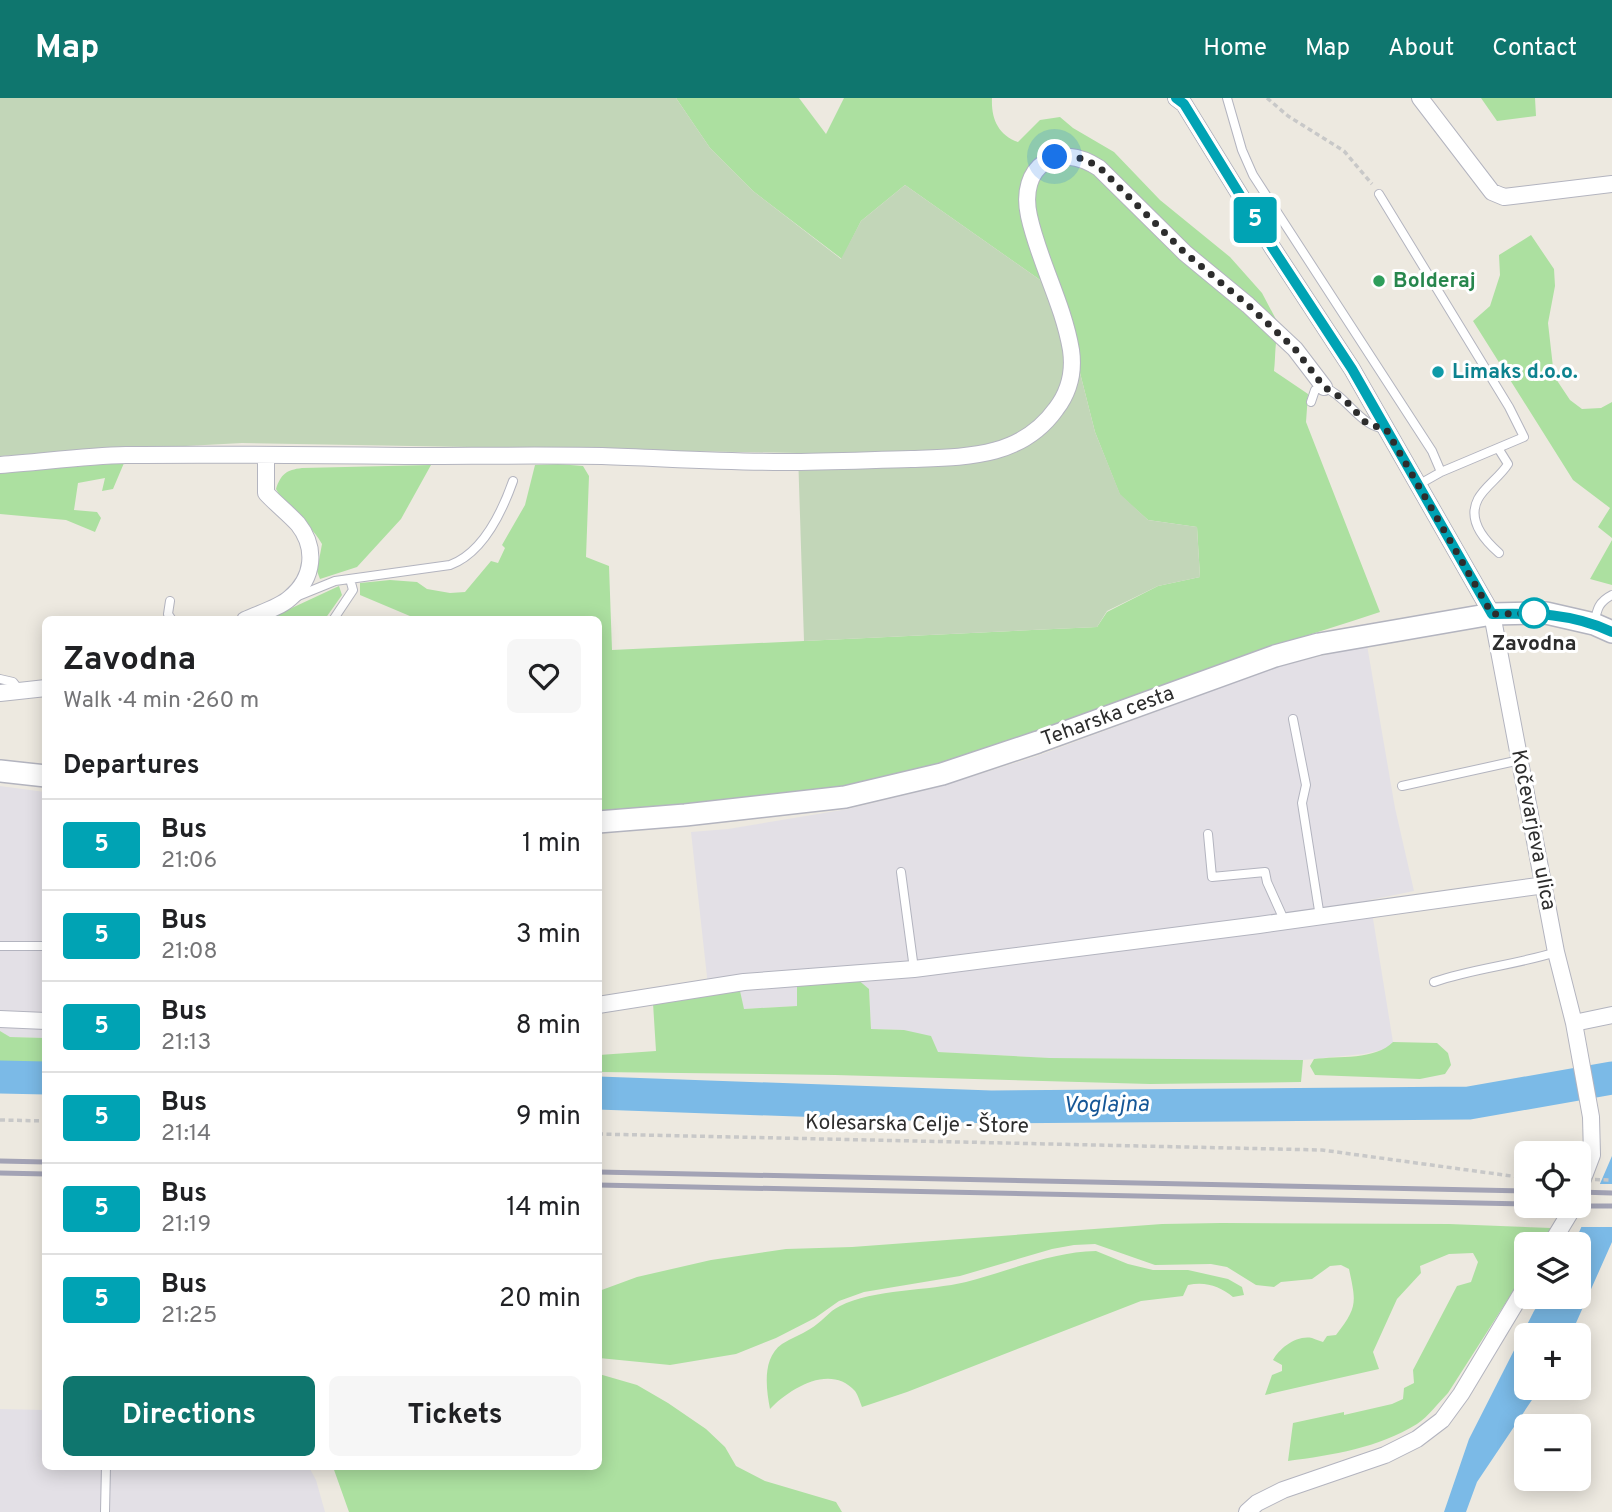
<!DOCTYPE html>
<html lang="en">
<head>
<meta charset="utf-8">
<style>
  :root { --surface:#fff; --page:#f6f6f6; --text:#202124; --muted:#757577; --line:#e0e0e0; --accent:#0f766e }
  body { margin:0; font-family:Overpass,sans-serif; background:var(--page); color:var(--text); height:100vh; display:flex; flex-direction:column; font-size:26px; white-space:nowrap }
  * { box-sizing:border-box; margin:0 }
  p { font-size:23px; color:var(--muted) }
  .icon { flex:none; width:38px; height:38px; fill:none; stroke:currentColor; stroke-width:2; stroke-linecap:round; stroke-linejoin:round }
  .map { position:relative; flex:1; overflow:hidden }
  .sheet { position:absolute; left:42px; top:518px; width:560px; height:854px; display:flex; flex-direction:column; background:var(--surface); border-radius:10px; box-shadow:0 4px 18px #0003 }
  .sheet>* { flex:none }
  .badge { padding:0 14px; border-radius:5px; font-size:24px; line-height:46px }
  .fabs { position:absolute; left:1514px; top:1043px; display:grid; gap:14px }
  .fabs a { display:grid; place-items:center; width:77px; height:77px; border-radius:10px; background:var(--surface); box-shadow:0 4px 18px #0003; font-size:35px }
  .you { position:absolute; width:35px; height:35px; margin:-18px; border:5px solid #fff; border-radius:50%; background:#1a73e8; box-shadow:0 0 0 10px #1a73e833 }
  .map>.badge { position:absolute; translate:-50% -50%; box-shadow:0 0 0 4px #fff }
  h2 { padding:0 21px; font-size:26px; line-height:63px }
  .round { display:grid; place-items:center; flex:none; width:74px; height:74px; border-radius:10px; background:var(--page) }
  .summary { display:flex; align-items:center; justify-content:space-between; height:119px; padding:0 21px }
  h1 { font-size:33px; font-weight:700; line-height:52px }
  .action { display:flex; gap:14px; margin-top:auto; padding:14px 21px }
  .action a { flex:1; height:80px; border-radius:10px; background:var(--accent); color:#fff; font-size:28px; font-weight:700; line-height:80px; text-align:center }
  .action a+a { background:var(--page); color:var(--text) }
  ul { padding:0; list-style:none }
  li { display:flex; align-items:center; gap:21px; height:91px; padding:0 21px; border-top:2px solid var(--line) }
  li div { flex:1 }
  li b { display:block; font-size:26px }
  li em { font-style:normal }
  li .badge { min-width:77px; font-weight:700; text-align:center }
  header { display:flex; align-items:center; gap:42px; box-sizing:border-box; height:98px; padding:0 35px; background:var(--accent); color:#fff }
  header strong { font-size:33px }
  nav { display:flex; gap:38px; margin-inline-start:auto; font-size:24px }
  .map>svg:first-child { display:block }
  .industrial { fill:#e3e0e6 }
  .green { fill:#ace0a0 }
  .cemetery { fill:#c2d6b8 }
  .water { fill:#7bbae7 }
  .pier { fill:#ede9e0 }
  .lines { fill:none; stroke-linecap:round; stroke-linejoin:round }
  .river { stroke:#7bbae7; stroke-width:33 }
  .service-casing { stroke:#b3b4bf; stroke-width:10 }
  .minor-casing { stroke:#b3b4bf; stroke-width:18 }
  .tertiary-casing { stroke:#b3b4bf; stroke-width:24 }
  .path { stroke:#c8c8c8; stroke-width:3.5; stroke-dasharray:5 3.5; stroke-linecap:butt }
  .service { stroke:#fff; stroke-width:8 }
  .minor { stroke:#fff; stroke-width:16 }
  .tertiary { stroke:#fff; stroke-width:21 }
  .rail { stroke:#a3a3b5; stroke-width:5 }
  .path-bridge { stroke:#c8c8c8; stroke-width:3.5; stroke-dasharray:5 3.5; stroke-linecap:butt }
  .line-casing { stroke:#fff; stroke-width:16 }
  .line { stroke:#00a3b4; stroke-width:10 }
  .walk { stroke:#2d2d2d; stroke-width:7; stroke-dasharray:0 12.6 }
  .leisure-dot { fill:#2e9e5b; stroke:#fff; stroke-width:2.5 }
  .culture-dot { fill:#0f9aa8; stroke:#fff; stroke-width:2.5 }
  .stop-dot { fill:#fff; stroke:#00a3b4; stroke-width:3.5 }
  .labels { text-anchor:middle; dominant-baseline:central; stroke-width:6; stroke-linejoin:round; paint-order:stroke }
  .leisure-label { font-size:21px; font-weight:bold; fill:#27864d; stroke:#fff; text-anchor:start }
  .culture-label { font-size:21px; font-weight:bold; fill:#0d838f; stroke:#fff; text-anchor:start }
  .stop-label { font-size:21px; font-weight:bold; fill:#2d2d2d; stroke:#fff }
  .street-label { font-size:21px; fill:#2d2d2d; stroke:#fff }
  .water-label { font-size:23px; font-style:italic; fill:#165797; stroke:#fff }
</style>
</head>
<body>
<header>
<strong>Map</strong>
<nav><a>Home</a><a>Map</a><a>About</a><a>Contact</a></nav>
</header>
<div class="map">
<svg width="1612" height="1414" viewBox="0 0 1612 1414">
  <rect width="100%" height="100%" fill="#ede9e0"/>
  <!-- industrial -->
  <path class="industrial" d="M1367 547 1395 710 1414 793 1370 802 1393 944 1387 951 1363 956 1303 962 1050 960 937 954 904 932 871 931 869 891 798 908 743 911 709 897 691 734 728 731 848 711 943 688 1040 657 1277 569Z
    M0 688 45 694V940L9 939 0 933Z
    M0 1311 45 1312 46 1368 309 1369 316 1382 325 1414H0Z"/>
  <!-- green -->
  <path class="green" d="M676 0H799L826 36 844 0H992C991 20 998 37 1018 44L1040 22 1060 19 1073 30 1114 54 1160 102 1230 159 1262 195 1280 229C1274 244 1276 257 1274 273L1308 296 1306 324 1380 514C1328 531 1275 547 1224 566 1126 600 1029 642 929 670 822 699 709 707 599 715L598 522 417 521 360 497V485L390 482 417 484 427 491 450 495 465 494 491 463 498 465 505 450 502 447 525 407 535 367 558 366 583 368 589 378 586 459 609 468 612 552 1097 529 1107 514 1158 488 1200 479 1197 429 1148 422 1120 397 1095 334 1060 196 905 87 861 123 842 161 753 93 710 50Z
    M1481 0H1535L1536 18 1497 23Z
    M1531 137 1554 171 1555 188 1548 225 1554 278 1570 302 1582 311 1601 310 1612 304V440L1598 429 1610 410 1573 382 1473 223 1490 208 1500 177 1499 157Z
    M124 365 113 391 102 393 105 380 78 385 74 412 97 414 101 420 95 434 66 422 0 416V374Z
    M431 367 401 421 357 469 320 481 317 473 322 446C310 424 287 413 276 391 281 376 286 372 302 370Z
    M1612 442V487L1590 481Z
    M339 488 342 497 325 521 266 522Z
    M857 881 869 891 871 931 904 932 931 938 938 954 1050 960 1303 962 1301 984 1150 986 835 977 599 974V957L656 953 653 905 740 893 744 911 797 908V887Z
    M0 933 10 939 45 940V969L0 967Z
    M1393 944 1437 945 1448 955 1451 967 1445 976 1420 981 1315 977 1310 968 1314 961C1338 958 1376 962 1393 944Z
    M1221 1125 1449 1126 1552 1130 1542 1146H1526V1173L1448 1295C1438 1305 1429 1318 1417 1326 1378 1350 1333 1357 1288 1363L1293 1325 1344 1314V1317L1392 1306 1403 1301 1404 1290 1414 1285 1413 1272 1457 1188 1471 1184 1478 1164 1473 1155 1449 1156 1420 1168 1421 1175 1397 1201 1373 1254 1379 1271 1265 1297 1272 1277 1282 1273V1267L1273 1262C1280 1250 1296 1237 1312 1240 1315 1241 1319 1243 1323 1244L1327 1238 1336 1237C1358 1209 1356 1204 1349 1171L1341 1167 1330 1168 1312 1181 1281 1184 1274 1189 1256 1187 1227 1169 1211 1166 1155 1167 1095 1146 1074 1147 1052 1151 960 1178 864 1194 839 1203 815 1220 776 1240 736 1256 670 1267 599 1260V1193L637 1179 711 1162 786 1151 852 1149 1162 1126Z
    M1096 1153 1128 1166 1153 1172H1188L1228 1181 1242 1189 1244 1197 1233 1199C1220 1188 1205 1183 1188 1187L1183 1198 1141 1203 907 1294 862 1309C860 1304 858 1297 855 1293 830 1265 789 1291 770 1311 766 1290 762 1260 782 1246 791 1240 801 1237 810 1231 821 1225 829 1213 840 1208 873 1191 929 1193 966 1184 1009 1173 1051 1154 1096 1153Z
    M599 1276 637 1287 668 1305 706 1331 725 1349 736 1368 765 1383 836 1404 842 1414H349L333 1369 598 1368Z"/>
  <!-- cemetery -->
  <path class="cemetery" d="M0 0H676L710 50 753 93 841 161 861 123 905 87 1060 196 1095 334 1120 396 1148 422 1197 429 1200 479 1158 488 1107 513 1097 529 804 543 798 355 242 345 0 358Z"/>
  <!-- water -->
  <path class="water" d="M1612 1058V1144L1576 1225 1570 1237H1526V1290H1540L1477 1384 1466 1414H1444L1469 1341 1534 1213 1543 1199H1578V1146H1574Z"/>
  <!-- pier -->
  <path class="pier" d="M1595 1086H1612V1129H1578Z"/>
  <g class="lines">
    <!-- river -->
    <path class="river" d="M0 979 46 980
      M598 995 991 1009 1469 1005 1612 980"/>
    <defs>
      <path id="service" d="M1227 0 1242 52 1253 77 1432 353 1441 374 1418 387
        M1379 96 1509 309 1524 339 1441 374
        M1311 304 1315 292 1324 289C1348 299 1359 328 1386 331
        M1498 350 1508 366C1500 379 1485 388 1478 401 1467 422 1484 442 1499 455
        M298 498 335 483 450 467C483 455 502 414 513 383
        M170 503 168 516 172 522
        M333 522 353 492 350 481
        M1594 526C1597 512 1598 504 1612 497
        M0 581 13 584 20 593
        M1293 621 1306 687 1302 705 1320 819
        M1402 688 1520 662
        M1208 736 1212 779 1265 774 1267 784 1285 824
        M901 774 914 871
        M0 848H46
        M1434 884C1474 870 1516 867 1556 854
        M105 1414 106 1368"/>
      <path id="minor" d="M1176 0 1184 6 1272 149 1352 271 1492 516 1556 854 1574 925 1591 1019 1592 1057 1578 1094
        M1420 0 1492 94 1504 99 1612 86
        M0 367C42 364 84 358 126 357 219 356 313 357 406 358 472 358 537 357 602 358 663 360 724 364 785 364 827 364 869 362 911 361 966 359 1021 360 1056 311 1069 294 1074 273 1071 252 1063 205 1039 164 1029 118 1018 68 1057 42 1099 70L1185 155 1248 207 1295 251 1324 289
        M245 522C260 515 279 510 290 500 314 480 317 450 298 426 288 415 276 406 266 395V357
        M0 595 46 590
        M598 907 744 884 914 871 1259 827 1545 787
        M0 921 46 923
        M1574 925 1612 917
        M1551 1146 1574 1108
        M1247 1414 1257 1405 1283 1392 1385 1357 1417 1341 1442 1322 1461 1296 1526 1188"/>
      <path id="tertiary" d="M0 673 46 678
        M598 724 685 717 845 699 942 676 1038 644 1275 558 1319 546 1492 516 1546 515 1594 526 1612 534"/>
    </defs>
    <!-- service casing -->
    <use href="#service" class="service-casing"/>
    <!-- minor casing -->
    <use href="#minor" class="minor-casing"/>
    <!-- tertiary casing -->
    <use href="#tertiary" class="tertiary-casing"/>
    <!-- path -->
    <path class="path" d="M1267 0 1288 18 1344 53 1372 86
      M0 1022 46 1023
      M598 1036 1322 1052 1526 1080"/>
    <!-- service -->
    <use href="#service" class="service"/>
    <!-- minor -->
    <use href="#minor" class="minor"/>
    <!-- tertiary -->
    <use href="#tertiary" class="tertiary"/>
    <!-- rail -->
    <path class="rail" d="M0 1063 46 1064
      M598 1074 1526 1093
      M0 1075 46 1076
      M598 1087 1526 1106
      M1578 1094 1612 1095
      M1578 1108H1612"/>
    <!-- path-bridge -->
    <path class="path-bridge" d="M1578 1081 1612 1082"/>
  </g>
  <g class="lines">
    <defs>
      <path id="line" d="M1176 0 1184 6 1272 149 1352 271 1492 516C1535 515 1572 515 1612 534"/>
    </defs>
    <!-- line casing -->
    <use href="#line" class="line-casing"/>
    <!-- line -->
    <use href="#line" class="line"/>
    <!-- walk -->
    <path class="walk" d="M1055 59C1073 57 1085 60 1100 70L1185 155 1248 207 1295 251 1324 289 1346 303 1367 326 1386 331 1492 516 1546 515H1534"/>
  </g>
  <!-- markers -->
  <circle class="leisure-dot" cx="1379" cy="183" r="7"/>
  <circle class="culture-dot" cx="1438" cy="274" r="7"/>
  <circle class="stop-dot" cx="1534" cy="515" r="14"/>
  <g class="labels">
    <!-- leisure labels -->
    <g class="leisure-label">
      <text x="1393" y="183">Bolderaj</text>
    </g>
    <!-- culture labels -->
    <g class="culture-label">
      <text x="1452" y="274">Limaks d.o.o.</text>
    </g>
    <!-- stop labels -->
    <g class="stop-label">
      <text x="1534" y="546">Zavodna</text>
    </g>
    <!-- street labels -->
    <g class="street-label">
      <text transform="translate(1108 619) rotate(-20)">Teharska cesta</text>
      <text transform="translate(1533 732) rotate(79)">Kočevarjeva ulica</text>
      <text transform="translate(917 1027) rotate(1)">Kolesarska Celje - Štore</text>
    </g>
    <!-- water labels -->
    <g class="water-label">
      <text transform="translate(1106 1008) rotate(-1)">Voglajna</text>
    </g>
  </g>
</svg>
<div class="fabs">
<a><svg class="icon" aria-label="locate" viewBox="0 0 24 24"><circle cx="12" cy="12" r="6"/><path d="M12 2v4M12 18v4M2 12h4M18 12h4"/></svg></a>
<a><svg class="icon" aria-label="layers" viewBox="0 0 24 24"><path d="M12 4l9 5-9 5-9-5zM3 14l9 5 9-5"/></svg></a>
<a>+</a>
<a>−</a>
</div>
<div class="you" style="left:1055px;top:59px"></div>
<b class="badge" style="left:1255px;top:122px;background:#00a3b4;color:#fff">5</b>
<section class="sheet">
<div class="summary"><div><h1>Zavodna</h1><p>Walk · 4 min · 260 m</p></div><a class="round"><svg class="icon" aria-label="heart" viewBox="0 0 24 24"><path d="M12 20l-8-8c-3-5 5-10 8-4 3-6 11-1 8 4z"/></svg></a></div>
<h2>Departures</h2>
<ul>
<li><span class="badge" style="background:#00a3b4;color:#fff">5</span><div><b>Bus</b><p>21:06</p></div><em>1 min</em></li>
<li><span class="badge" style="background:#00a3b4;color:#fff">5</span><div><b>Bus</b><p>21:08</p></div><em>3 min</em></li>
<li><span class="badge" style="background:#00a3b4;color:#fff">5</span><div><b>Bus</b><p>21:13</p></div><em>8 min</em></li>
<li><span class="badge" style="background:#00a3b4;color:#fff">5</span><div><b>Bus</b><p>21:14</p></div><em>9 min</em></li>
<li><span class="badge" style="background:#00a3b4;color:#fff">5</span><div><b>Bus</b><p>21:19</p></div><em>14 min</em></li>
<li><span class="badge" style="background:#00a3b4;color:#fff">5</span><div><b>Bus</b><p>21:25</p></div><em>20 min</em></li>
</ul>
<div class="action"><a>Directions</a><a>Tickets</a></div>
</section>
</div>
</body>
</html>
